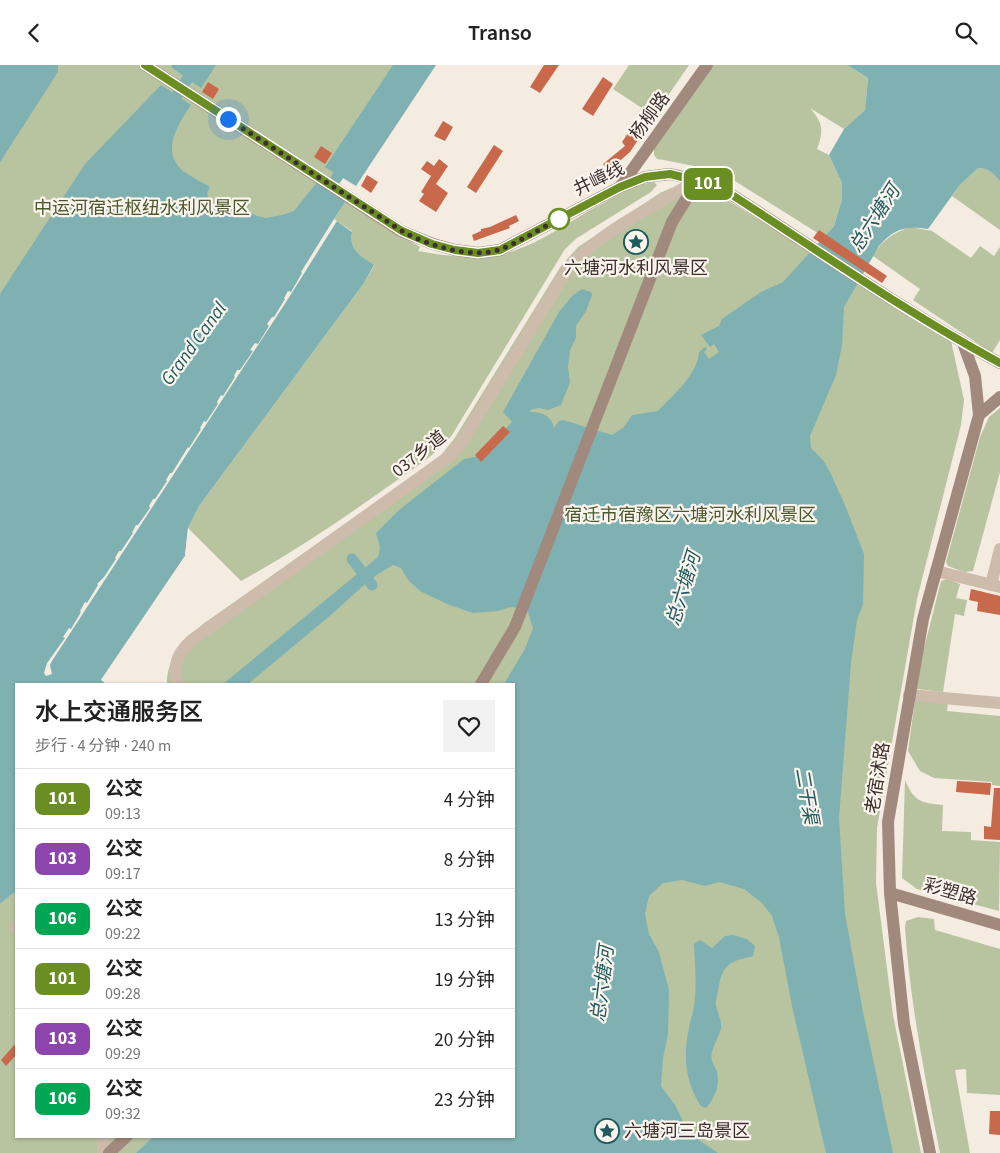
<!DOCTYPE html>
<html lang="zh">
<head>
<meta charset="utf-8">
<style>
  :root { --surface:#fff; --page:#f2f2f2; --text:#222; --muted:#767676; --line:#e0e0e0 }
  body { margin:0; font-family:"Source Sans 3","Noto Sans SC",sans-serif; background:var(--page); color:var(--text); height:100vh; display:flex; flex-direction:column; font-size:19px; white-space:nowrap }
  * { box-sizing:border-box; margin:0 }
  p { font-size:16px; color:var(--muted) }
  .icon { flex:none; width:28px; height:28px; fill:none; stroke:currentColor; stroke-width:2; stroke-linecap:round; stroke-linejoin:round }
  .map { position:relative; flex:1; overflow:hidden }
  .drawer { position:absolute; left:15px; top:618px; width:500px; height:455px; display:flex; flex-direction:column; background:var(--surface); border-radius:0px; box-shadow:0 1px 4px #0004 }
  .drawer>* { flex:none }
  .badge { padding:0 10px; border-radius:8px; font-size:18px; line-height:32px }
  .you { position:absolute; width:25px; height:25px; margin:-12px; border:4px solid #fff; border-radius:50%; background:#1a73e8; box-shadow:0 0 0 8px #1a73e833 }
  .map>.badge { position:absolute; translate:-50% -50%; box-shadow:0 0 0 2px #fff }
  .round { display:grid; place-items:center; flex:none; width:52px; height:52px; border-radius:0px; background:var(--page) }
  .head { display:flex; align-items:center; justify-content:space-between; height:85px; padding:0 20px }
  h1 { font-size:24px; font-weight:600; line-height:38px }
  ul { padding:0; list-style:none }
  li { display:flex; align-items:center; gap:15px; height:60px; padding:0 20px; border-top:1px solid var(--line) }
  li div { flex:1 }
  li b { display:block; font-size:19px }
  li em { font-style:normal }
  li .badge { min-width:55px; font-weight:700; text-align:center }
  header { display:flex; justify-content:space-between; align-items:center; height:65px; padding:0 20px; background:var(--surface); font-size:22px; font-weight:600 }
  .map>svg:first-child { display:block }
  .green { fill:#b8c4a0 }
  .water { fill:#7fb0b2 }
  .pier { fill:#f4ebe1 }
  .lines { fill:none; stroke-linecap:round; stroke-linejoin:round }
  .canal { stroke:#7fb0b2; stroke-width:11 }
  .building { fill:#c8694b }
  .street { stroke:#cdbbac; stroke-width:12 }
  .secondary { stroke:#a18a7d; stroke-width:12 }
  .line-casing { stroke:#fff; stroke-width:11 }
  .line { stroke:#6b8e23; stroke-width:8 }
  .walk { stroke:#3b302b; stroke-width:5; stroke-dasharray:0 9 }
  .stop-dot { fill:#fff; stroke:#6b8e23; stroke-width:2.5 }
  .labels { text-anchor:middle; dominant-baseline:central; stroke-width:4.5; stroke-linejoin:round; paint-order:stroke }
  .street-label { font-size:18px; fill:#3b302b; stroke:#fbf5ee }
  .park-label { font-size:18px; fill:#4a5a2e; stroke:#fbf5ee }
  .poi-label { font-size:18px; fill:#3b302b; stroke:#fbf5ee }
  .water-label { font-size:19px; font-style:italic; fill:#1f5a5e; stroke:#fbf5ee }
</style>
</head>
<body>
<header><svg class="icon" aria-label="back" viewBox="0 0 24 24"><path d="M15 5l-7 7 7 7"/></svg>Transo<svg class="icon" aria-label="search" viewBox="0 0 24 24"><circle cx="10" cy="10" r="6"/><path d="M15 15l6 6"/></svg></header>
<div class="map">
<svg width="1000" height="1088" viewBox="0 0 1000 1088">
  <rect width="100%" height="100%" fill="#f4ebe1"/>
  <!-- green -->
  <path class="green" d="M0 0H407L0 617Z
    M629 0H689L654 51 613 24Z
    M712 0H847L868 13 865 45 844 64 810 43C823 58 824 65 817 84L829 90 842 118V134L834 161 824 172 719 106 664 95 657 94 654 90V84Z
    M978 103C988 103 993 108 1000 116V165L952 131 959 121Z
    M654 117 657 120 651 127 577 173 565 184 452 370C436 390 414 403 393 418 344 453 294 487 241 516L188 463 199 441 364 218 374 201C360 189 349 187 352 166L334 154 346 136 420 182 418 186C450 192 481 195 513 186 542 177 571 155 598 141 616 131 633 119 654 117Z
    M671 123C691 124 711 126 729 136L951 276 964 335 961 360 917 534 877 763 876 818 893 950 921 1088H0V839L16 826V1071H514V619H167C166 607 173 590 179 581 184 572 196 566 203 559L438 394 454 374 561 201 578 182 660 128Z
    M911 162 932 166 971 193 980 181 994 191 1000 182V275L992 288 913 235 920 224 873 191C882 175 893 168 911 162Z
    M1000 343V407L973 506 964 507 948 501 946 497 980 372 989 352Z
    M947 514 960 519 956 533 967 535 964 551 955 549 943 627 917 624 920 599 941 516Z
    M915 635 948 637 947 646 1000 651V721L992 720V717L934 713 920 706 908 686Z
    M905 715C914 736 920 738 943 740L942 766 971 767V775L1000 777 999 846 917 824 902 813Z
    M918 852 934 854 935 865 1000 884V1030L967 1028 966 1004 955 1005 970 1088H940C925 1013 910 938 905 862L906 856Z"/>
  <!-- water -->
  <path class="water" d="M0 0H58V7L0 97Z
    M172 0H216L201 23 171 2Z
    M393 0H436L356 121 325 102Z
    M847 0H1000V116C993 108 988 103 978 103L959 121 928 164C906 161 895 163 879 181L844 242 842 280 836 310 810 371 811 383 823 395 830 407 845 440 864 489 863 539 857 555 851 598 839 753 845 849 863 947 893 1088H826L792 941 779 872 772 851 762 838 744 824 719 817 705 821 682 815 663 818 649 831 645 849 649 869 659 887 669 925 668 969 663 993 661 1021 675 1040 689 1068 718 1088H136L154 1071H514V619H504L525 584 533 563 527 544 510 542 498 546 473 548 447 539 420 526 408 515 401 503 393 500 378 509 364 520 332 549 248 619H223L378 492 380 483 376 468 399 445 464 394 479 391 512 357 503 347 559 247 573 230 582 224 591 227 592 230 586 246 576 261V273L570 285 568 302 570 317 561 340 548 345 539 343 530 345 531 347C542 347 552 351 554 363L559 356 563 355 612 370 624 362 632 350 658 346C672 331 698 309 699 287L705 282 707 284 704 287 709 294 719 287 714 279 710 282 701 270 719 261 722 254 761 227 783 217 834 161 842 134V118L829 90 844 64 865 45 868 13Z
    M161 20 191 40C178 59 160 87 183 106 191 112 202 117 210 122L207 128 209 136C218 144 225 145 233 137L257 151 266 153 282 150 294 146 317 117 346 136 334 154 352 167C349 186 360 190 374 200L364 218 199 441 188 463 185 491 101 615 106 619H16V826L0 839V229L85 99Z
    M733 870 747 874 755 881 753 891C732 896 723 898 719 921 718 927 715 935 716 940 717 948 722 955 721 963 719 974 709 985 712 996 713 1000 716 1003 717 1007 720 1020 715 1033 706 1043L701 1041C685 1017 683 990 689 963 690 956 693 948 694 941 697 922 695 898 694 879L700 875 712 883 725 871Z"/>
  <!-- pier -->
  <path class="pier" d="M334 154 337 156 288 234 52 596 50 600 52 609 46 611 44 608 47 598 65 573 63 572 69 563 71 564 81 547 80 546 85 537 87 538 98 520 97 519 104 512 116 494 115 493 119 486H121L133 468H132L136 460H138L150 443 149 441 153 434H155L167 416 166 415 170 408H172L188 382 189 383 201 364 200 363 204 356 206 357 218 339 217 337 221 330 223 331 235 312 234 311 237 305H240L253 286 250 285 255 278 258 279 269 261 267 259 272 252H274L285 234 284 233 288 226 291 227 302 208 301 207Z
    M188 463 190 465 187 493 105 614 109 618 101 615 185 491Z"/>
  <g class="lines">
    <!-- canal -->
    <path class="canal" d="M169 43 196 0
      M326 128 347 98
      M352 494 372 520"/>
  </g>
  <!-- building -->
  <path class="building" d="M544 0H559L540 28 530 22Z
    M603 12 613 19 593 51 582 44Z
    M208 17 219 24 213 34 202 27Z
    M443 56 453 62 445 76 434 71Z
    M639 66 642 69 630 87 608 106 603 99 625 81 622 77 628 68 634 72Z
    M494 80 503 86 476 128 467 122Z
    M321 81 332 88 325 99 314 92Z
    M439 94 448 101 436 119 448 128 436 147 419 136 424 129 421 127 431 111 421 104 427 96 434 101Z
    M367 110 378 117 371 128 361 121Z
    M516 150 519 156 509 161 510 163 474 176 472 170 481 166V164L490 162Z
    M819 165 887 211 882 218 813 173Z
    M503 361 510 367 481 397 475 390Z
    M971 524 1000 531V550L977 546 978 537 969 535Z
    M957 716 991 718 990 730 956 727Z
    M994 723H1000V775L984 774V761L991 762Z
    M16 978V990L6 1001 1 995Z
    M990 1046H1000V1070L989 1069Z"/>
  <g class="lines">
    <!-- street -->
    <path class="street" d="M936 506 1000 522
      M991 520 1000 484
      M177 619C174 597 176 590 192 575L450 391 461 378 569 202C601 166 656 140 698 115
      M909 630 1000 638
      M16 861V863
      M103 1088V1071"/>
    <!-- secondary -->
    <path class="secondary" d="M145 0 401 166 433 179 455 185 478 188 500 185 620 122 645 112 670 109 698 115 726 126C816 184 905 247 1000 298
      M620 122 707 0
      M979 350 1000 332
      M481 619 515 562 672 157 698 115
      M890 828 1000 860
      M109 1088 127 1071
      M930 1088 904 959 890 828 888 757 923 554 979 350 975 311 963 278"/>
  </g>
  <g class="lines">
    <defs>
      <path id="line" d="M145 0 402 166 432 179 455 185 478 188 500 185 620 122 645 112 670 109 698 116 726 126C816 184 905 247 1000 298"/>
    </defs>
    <!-- line casing -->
    <use href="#line" class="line-casing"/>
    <!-- line -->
    <use href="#line" class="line"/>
    <!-- walk -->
    <path class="walk" d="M228 54 402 166C427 180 472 195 501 184 521 176 540 164 559 154"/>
  </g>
  <!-- icons -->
  <defs>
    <symbol id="sight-ring" viewBox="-11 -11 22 22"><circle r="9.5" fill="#fbf5ee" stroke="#1f5a5e" stroke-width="1.5"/><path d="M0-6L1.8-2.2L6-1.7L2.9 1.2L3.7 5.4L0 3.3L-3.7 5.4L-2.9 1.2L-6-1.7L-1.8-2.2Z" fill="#1f5a5e"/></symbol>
  </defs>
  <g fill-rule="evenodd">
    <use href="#sight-ring" x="622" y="163" width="28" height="28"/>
    <use href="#sight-ring" x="593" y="1052" width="28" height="28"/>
  </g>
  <!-- markers -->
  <circle class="stop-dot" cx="559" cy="154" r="10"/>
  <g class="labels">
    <!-- street labels -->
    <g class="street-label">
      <text transform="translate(650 51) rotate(-54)">杨柳路</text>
      <text transform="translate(599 114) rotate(-26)">井嶂线</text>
      <text transform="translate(419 389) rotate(-38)">037乡道</text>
      <text transform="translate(878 713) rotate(-81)">老宿沭路</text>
      <text transform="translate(950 827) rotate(16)">彩塑路</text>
    </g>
    <!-- park labels -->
    <g class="park-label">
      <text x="142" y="143">中运河宿迁枢纽水利风景区</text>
      <text x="690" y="450">宿迁市宿豫区六塘河水利风景区</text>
    </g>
    <!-- poi labels -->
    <g class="poi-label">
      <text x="636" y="203">六塘河水利风景区</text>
      <text x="624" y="1066" text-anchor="start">六塘河三岛景区</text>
    </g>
    <!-- water labels -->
    <g class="water-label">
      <text transform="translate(875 154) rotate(-57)">总六塘河</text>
      <text transform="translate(194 279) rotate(-54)">Grand Canal</text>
      <text transform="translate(684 524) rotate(-73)">总六塘河</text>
      <text transform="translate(806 731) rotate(80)">二干渠</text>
      <text transform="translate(603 919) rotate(-83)">总六塘河</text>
    </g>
  </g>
</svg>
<div class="you" style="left:228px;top:54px"></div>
<b class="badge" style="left:708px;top:119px;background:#6b8e23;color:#fff">101</b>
<section class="drawer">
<div class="head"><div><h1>水上交通服务区</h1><p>步行 · 4 分钟 · 240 m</p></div><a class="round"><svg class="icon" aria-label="heart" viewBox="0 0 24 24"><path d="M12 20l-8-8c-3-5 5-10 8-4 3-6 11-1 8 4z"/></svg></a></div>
<ul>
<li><span class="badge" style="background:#6b8e23;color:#fff">101</span><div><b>公交</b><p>09:13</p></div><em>4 分钟</em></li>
<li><span class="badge" style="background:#8e44ad;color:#fff">103</span><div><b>公交</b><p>09:17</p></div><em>8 分钟</em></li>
<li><span class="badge" style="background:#00a651;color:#fff">106</span><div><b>公交</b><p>09:22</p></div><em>13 分钟</em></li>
<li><span class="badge" style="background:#6b8e23;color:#fff">101</span><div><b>公交</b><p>09:28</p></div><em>19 分钟</em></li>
<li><span class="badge" style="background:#8e44ad;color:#fff">103</span><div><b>公交</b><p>09:29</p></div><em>20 分钟</em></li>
<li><span class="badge" style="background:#00a651;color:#fff">106</span><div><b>公交</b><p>09:32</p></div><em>23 分钟</em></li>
</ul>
</section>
</div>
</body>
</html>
